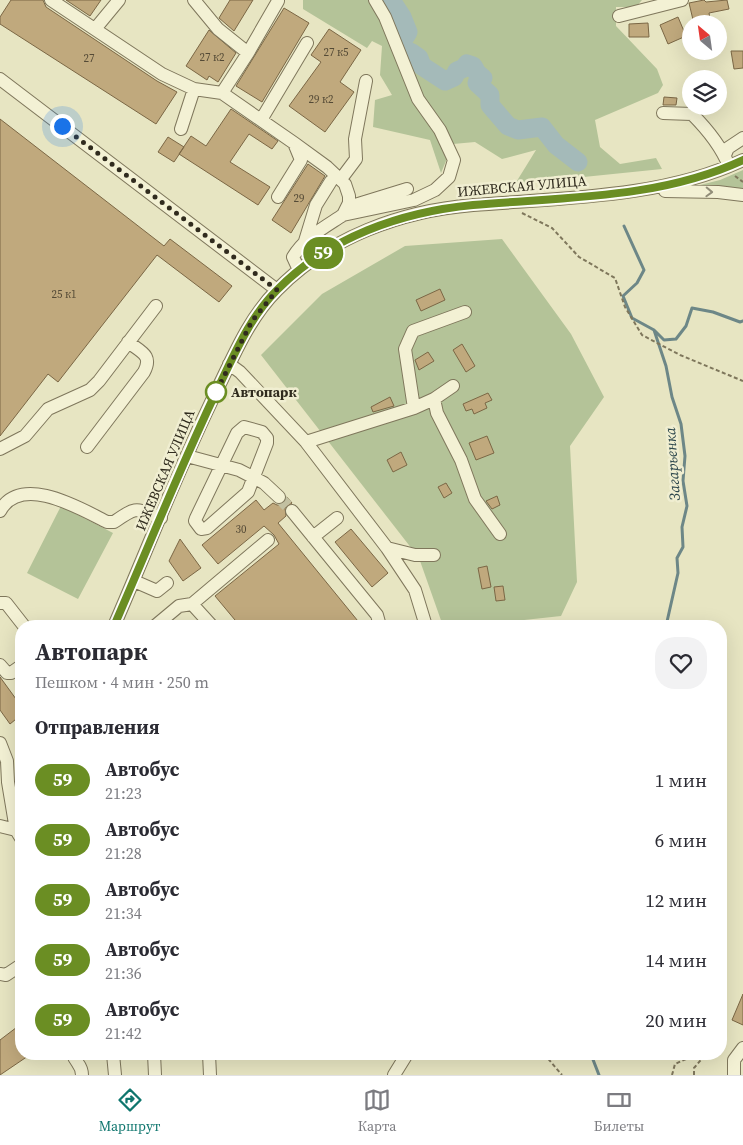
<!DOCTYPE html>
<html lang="ru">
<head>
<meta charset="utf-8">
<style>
  :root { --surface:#fff; --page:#f2f2f3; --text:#2b2b33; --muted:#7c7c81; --line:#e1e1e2; --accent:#0f766e }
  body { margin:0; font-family:"Source Serif 4",serif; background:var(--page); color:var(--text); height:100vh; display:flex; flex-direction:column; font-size:19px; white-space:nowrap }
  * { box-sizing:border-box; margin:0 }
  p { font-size:16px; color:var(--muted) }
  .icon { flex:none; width:28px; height:28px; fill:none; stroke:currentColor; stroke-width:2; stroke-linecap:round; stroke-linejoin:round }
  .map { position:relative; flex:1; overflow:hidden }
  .sheet { position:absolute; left:15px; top:620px; width:712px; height:440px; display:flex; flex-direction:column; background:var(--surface); border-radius:20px; box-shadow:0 5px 20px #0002 }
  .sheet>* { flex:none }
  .badge { padding:0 10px; border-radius:16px; font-size:18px; line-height:32px }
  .needle { width:32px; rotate:331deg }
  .buttons { position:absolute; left:682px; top:15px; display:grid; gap:10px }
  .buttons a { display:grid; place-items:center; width:45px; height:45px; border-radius:50%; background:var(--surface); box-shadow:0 5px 20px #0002; font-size:25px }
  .you { position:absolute; width:25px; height:25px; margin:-12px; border:4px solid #fff; border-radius:50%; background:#1a73e8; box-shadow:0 0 0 8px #1a73e833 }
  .map>.badge { position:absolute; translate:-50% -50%; box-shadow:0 0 0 2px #fff }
  h2 { padding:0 20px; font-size:19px; line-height:45px }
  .round { display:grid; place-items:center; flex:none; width:52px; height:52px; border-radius:20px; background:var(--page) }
  .overview { display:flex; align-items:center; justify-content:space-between; height:85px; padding:0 20px }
  h1 { font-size:24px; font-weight:700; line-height:38px }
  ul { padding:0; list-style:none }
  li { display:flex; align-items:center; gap:15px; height:60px; padding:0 20px }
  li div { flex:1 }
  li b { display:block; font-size:19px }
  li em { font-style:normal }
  li .badge { min-width:55px; font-weight:700; text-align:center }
  .tabs { display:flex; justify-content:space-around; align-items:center; height:70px; border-top:1px solid var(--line); background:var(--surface); font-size:14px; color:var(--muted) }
  .tabs a { display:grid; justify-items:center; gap:2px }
  .tabs .selected { color:var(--accent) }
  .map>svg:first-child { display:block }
  .green { fill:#b4c398 }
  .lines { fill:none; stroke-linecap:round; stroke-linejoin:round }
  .stream { stroke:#6d8787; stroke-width:3 }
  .river { stroke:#a4bab9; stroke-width:19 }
  .building { fill:#c0a97d; stroke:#7b6745 }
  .minor-tunnel { stroke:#c2c0a1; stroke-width:12; stroke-dasharray:12 6; stroke-linecap:butt }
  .minor-casing { stroke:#7f775c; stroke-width:14 }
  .path { stroke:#7f775c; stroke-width:2; stroke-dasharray:4 2.5; stroke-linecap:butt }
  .minor { stroke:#f3f1d4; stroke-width:12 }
  .oneway { stroke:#928e79 }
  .line-casing { stroke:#fff; stroke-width:11 }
  .line { stroke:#6b8e23; stroke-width:8 }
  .walk { stroke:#302b1e; stroke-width:5; stroke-dasharray:0 9 }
  .stop-dot { fill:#fff; stroke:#6b8e23; stroke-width:2.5 }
  .labels { text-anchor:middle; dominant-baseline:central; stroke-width:5; stroke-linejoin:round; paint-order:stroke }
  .number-label { font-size:11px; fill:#544a36 }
  .street-label { font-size:14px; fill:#302b1e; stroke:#f0eed1 }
  .stop-label { font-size:14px; font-weight:bold; fill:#302b1e; stroke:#f0eed1; text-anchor:start }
  .water-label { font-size:15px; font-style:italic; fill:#2f494e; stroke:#f0eed1 }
</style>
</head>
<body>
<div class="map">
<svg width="743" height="1075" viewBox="0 0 743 1075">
  <rect width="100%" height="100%" fill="#e7e5c2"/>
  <!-- green -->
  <path class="green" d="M303 0H642L636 7H616V26L657 69 663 85 658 93 595 120 600 147 620 164 656 158 662 169 515 184 536 150 502 159 475 142 453 144 441 173 430 140 373 127 375 100 392 95 380 75 382 46 372 41 367 48 303 9Z
    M743 170V190L701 187 700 185 720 180Z
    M502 239 571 334 604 397 570 446 577 582 561 616 469 626H443L419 558 261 355 322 294 405 246Z
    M61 506 113 533 78 599 27 573Z"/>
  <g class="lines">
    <!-- stream -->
    <path class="stream" d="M624 226 644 270 637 283 623 296 632 318 654 330 664 340 676 339 686 326 692 308 713 312 740 322 743 321
      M654 330 666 366 672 397 681 424 685 456 683 481 687 506 682 527 683 547 677 558 678 573 666 626
      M584 1054 592 1057 599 1075"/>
    <!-- river -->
    <path class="river" d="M391 0 402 17 408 32 402 42 403 49 412 53 419 58 422 66 445 81 454 77 457 71 464 68 467 64 473 66 477 73 483 78 477 83 490 95V105L508 126 518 130 542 127 556 145 578 162"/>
  </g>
  <!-- building -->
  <path class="building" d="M11 0H43L46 7 157 81 177 92 156 124 0 24V17Z
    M66 0H101L90 16Z
    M230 0H253L234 31 219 18Z
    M704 0 706 2 727 0 729 9 709 13 711 24H694L689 3Z
    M284 8 309 23 262 102 236 86Z
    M678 17 686 36 668 44 660 25Z
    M648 23 649 37H629V24Z
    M329 29 361 50 340 82 354 92 325 132 289 106 321 62 311 55Z
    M209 30 236 53 218 82 209 76 207 80 186 66Z
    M731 51H743V68L734 69Z
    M664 97 677 98 676 105H663Z
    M231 109 278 141 272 149 249 134 230 162 270 187 258 205 179 154 191 136 206 146Z
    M0 119 164 246 170 239 232 286 219 302 157 255 58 382 48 374 0 436Z
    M168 137 184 147 174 162 158 152Z
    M308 164 325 176 291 233 272 220Z
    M440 289 445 300 421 311 416 300Z
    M462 344 475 366 466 372 453 350Z
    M428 352 434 361 419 370 415 360Z
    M488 393 492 400 485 403 487 408 474 414 472 409 466 411 463 404Z
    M390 397 394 406 373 412 371 407Z
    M487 436 494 453 476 460 469 443Z
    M401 452 407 465 393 472 387 460Z
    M446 483 452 493 444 498 438 487Z
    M497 496 500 505 492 509 486 501Z
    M287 497 292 503 285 508 286 516 278 523 362 626H240L215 596 279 544 274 535 264 526 218 564 202 545 256 500 264 510 273 503 277 505H282L285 502Z
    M351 529 388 573 372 587 335 542Z
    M180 539 201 568 183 581 169 561Z
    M487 566 491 587 482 589 478 568Z
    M503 586 505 600 496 601 494 587Z
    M0 677 16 699 21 695V715L10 724 0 710Z
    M743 994V1025L732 1020Z
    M21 1024V1054H31L0 1075V1040Z"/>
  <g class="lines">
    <!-- minor-tunnel -->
    <path class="minor-tunnel" d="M279 497 292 511"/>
    <defs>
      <path id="minor" d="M51 0 162 74 194 89 222 93 294 143 327 167 345 184 349 196V203L343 215C325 227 304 238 293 257L299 270
        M194 0 218 29 248 53
        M619 16 682 0
        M95 29 119 0
        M0 79 277 290
        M222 93 248 53 278 1
        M663 113 692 114C707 129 721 146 729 166
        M261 120 307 43
        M181 129 194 89
        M725 155 728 148 743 138
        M341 179 356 159 355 139 366 81
        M665 191 718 192 743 195
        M278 197 301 160 294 143
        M355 205 407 189
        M343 215 414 200 435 190 449 177 454 160 440 130 418 99 385 17 375 0
        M305 241 316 205 331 181
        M229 364 240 372 306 442 387 548 415 590 426 626
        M434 399 437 413 461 460 475 499 500 534
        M414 408 405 349 413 331 465 312
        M244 427 262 432 267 438V443L248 492 207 528 201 529 195 521 196 518 237 433Z
        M306 442 414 408 434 399 453 386
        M87 447 144 372C153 355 141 352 128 342
        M0 449 25 436 48 409 90 390 99 381 156 306
        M187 456 239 470 264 483 279 497
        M0 511C21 473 81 509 107 522H114C138 506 134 508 161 518
        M292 511 377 615 380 626
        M313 537 337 518
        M387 548 415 555H434
        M134 581 157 591 167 583
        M0 603H6L24 626
        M192 604 268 540
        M114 626C148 548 179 467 217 390 234 355 249 318 277 290 329 237 401 211 473 205 561 198 663 198 743 160
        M155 626 179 606 192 604 212 626
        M0 665 7 673H11L21 666
        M0 743 7 761 8 782 16 830 21 838
        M0 826 16 830
        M0 974 6 975 21 965
        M73 1054C75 1063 82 1064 82 1075
        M113 1054 115 1075
        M154 1054 155 1075
        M209 1054 210 1075
        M394 1075 407 1054
        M734 1075V1060L743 1048"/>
    </defs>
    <!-- minor casing -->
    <use href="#minor" class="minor-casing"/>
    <!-- path -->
    <path class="path" d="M735 176 743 182
      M522 213 552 228 579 257 615 278 625 307 642 335 680 355 743 381
      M544 1054 562 1075
      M672 1075 675 1064 697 1054
      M694 1075V1068L706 1054"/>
    <!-- minor -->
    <use href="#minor" class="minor"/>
  </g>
  <!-- one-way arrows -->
  <defs><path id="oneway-chevron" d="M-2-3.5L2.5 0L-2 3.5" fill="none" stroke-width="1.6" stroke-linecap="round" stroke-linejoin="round" transform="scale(1.25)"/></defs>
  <use class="oneway" href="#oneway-chevron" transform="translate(709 192) rotate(2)"/>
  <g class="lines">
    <defs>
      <path id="line" d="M114 626C149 546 181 465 219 386 235 353 250 317 277 290 329 237 401 212 473 205 563 197 660 199 743 160"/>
    </defs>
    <!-- line casing -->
    <use href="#line" class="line-casing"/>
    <!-- line -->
    <use href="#line" class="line"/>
    <!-- walk -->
    <path class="walk" d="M62 126 277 290 252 321 216 392"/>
  </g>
  <!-- markers -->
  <circle class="stop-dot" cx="216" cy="392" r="10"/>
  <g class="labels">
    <!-- number labels -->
    <g class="number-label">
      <text x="336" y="52">27 к5</text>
      <text x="212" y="57">27 к2</text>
      <text x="89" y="58">27</text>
      <text x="321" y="99">29 к2</text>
      <text x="299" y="198">29</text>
      <text x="64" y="294">25 к1</text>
      <text x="241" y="529">30</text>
    </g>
    <!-- street labels -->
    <g class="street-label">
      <text transform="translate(522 186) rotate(-5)">ИЖЕВСКАЯ УЛИЦА</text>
      <text transform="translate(165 470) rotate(-67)">ИЖЕВСКАЯ УЛИЦА</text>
    </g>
    <!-- stop labels -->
    <g class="stop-label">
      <text x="231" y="392">Автопарк</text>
    </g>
    <!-- water labels -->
    <g class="water-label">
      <text transform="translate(672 464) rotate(-94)">Загарьенка</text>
    </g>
  </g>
</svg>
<div class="buttons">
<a><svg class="needle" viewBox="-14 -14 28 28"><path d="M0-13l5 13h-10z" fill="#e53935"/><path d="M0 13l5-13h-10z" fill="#7c7c81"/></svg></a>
<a><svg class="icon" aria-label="layers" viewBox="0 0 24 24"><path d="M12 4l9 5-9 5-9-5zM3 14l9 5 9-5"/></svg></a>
</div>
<div class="you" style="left:62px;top:126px"></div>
<b class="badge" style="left:323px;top:253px;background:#6b8e23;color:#fff">59</b>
<section class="sheet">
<div class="overview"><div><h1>Автопарк</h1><p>Пешком · 4 мин · 250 m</p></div><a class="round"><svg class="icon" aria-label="heart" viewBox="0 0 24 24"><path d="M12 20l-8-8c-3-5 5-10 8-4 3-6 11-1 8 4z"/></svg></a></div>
<h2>Отправления</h2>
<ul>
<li><span class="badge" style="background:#6b8e23;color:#fff">59</span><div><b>Автобус</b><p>21:23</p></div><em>1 мин</em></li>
<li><span class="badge" style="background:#6b8e23;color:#fff">59</span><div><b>Автобус</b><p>21:28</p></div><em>6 мин</em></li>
<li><span class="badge" style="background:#6b8e23;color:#fff">59</span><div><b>Автобус</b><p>21:34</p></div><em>12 мин</em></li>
<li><span class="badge" style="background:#6b8e23;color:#fff">59</span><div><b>Автобус</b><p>21:36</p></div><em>14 мин</em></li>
<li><span class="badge" style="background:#6b8e23;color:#fff">59</span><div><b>Автобус</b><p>21:42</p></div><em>20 мин</em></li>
</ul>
</section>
</div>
<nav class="tabs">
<a class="selected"><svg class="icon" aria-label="directions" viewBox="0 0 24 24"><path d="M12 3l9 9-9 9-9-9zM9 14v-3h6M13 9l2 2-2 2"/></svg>Маршрут</a>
<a><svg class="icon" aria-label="map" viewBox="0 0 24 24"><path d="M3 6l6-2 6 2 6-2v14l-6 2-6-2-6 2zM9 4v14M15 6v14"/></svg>Карта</a>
<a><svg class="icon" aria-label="tickets" viewBox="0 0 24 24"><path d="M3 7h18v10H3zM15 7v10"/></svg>Билеты</a>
</nav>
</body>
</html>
